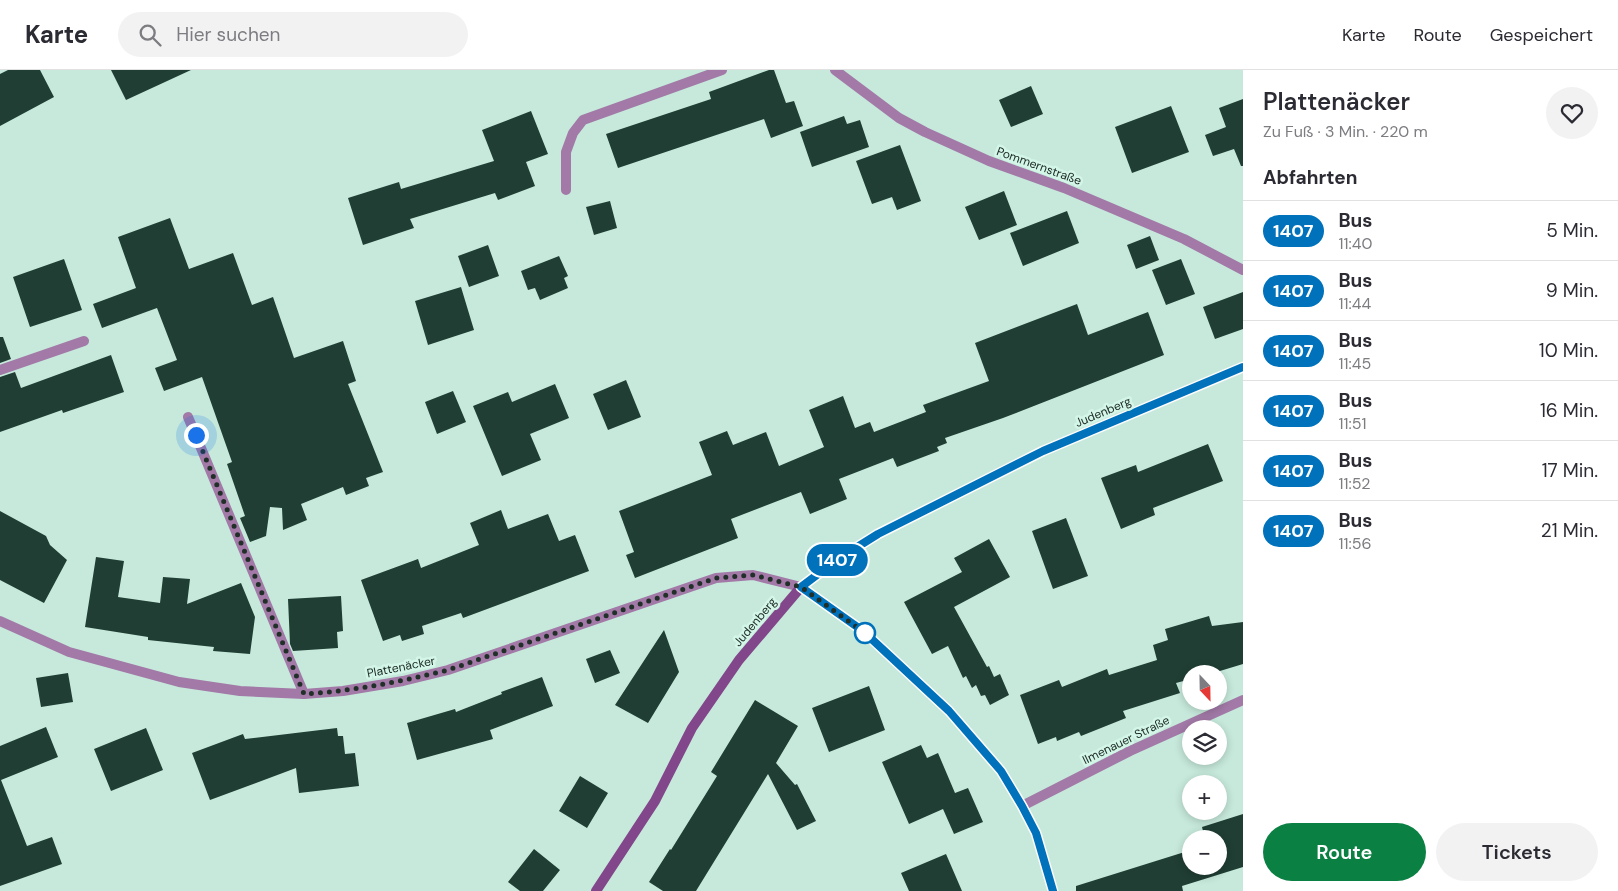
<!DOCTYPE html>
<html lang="de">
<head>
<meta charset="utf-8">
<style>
  :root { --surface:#fff; --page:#f2f2f3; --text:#2b2b33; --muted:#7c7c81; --line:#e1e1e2; --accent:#0b8043 }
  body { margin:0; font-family:"DM Sans",sans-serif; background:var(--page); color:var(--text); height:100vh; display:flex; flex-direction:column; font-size:19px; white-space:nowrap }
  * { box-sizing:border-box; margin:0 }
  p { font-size:16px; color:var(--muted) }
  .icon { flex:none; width:28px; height:28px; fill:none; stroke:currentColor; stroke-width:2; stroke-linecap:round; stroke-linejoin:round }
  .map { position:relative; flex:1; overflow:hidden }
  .details { display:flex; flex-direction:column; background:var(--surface); width:375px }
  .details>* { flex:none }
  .badge { padding:0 10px; border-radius:16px; font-size:18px; line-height:32px }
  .needle { width:32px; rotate:158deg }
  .tools { position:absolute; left:1182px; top:595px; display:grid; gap:10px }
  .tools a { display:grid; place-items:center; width:45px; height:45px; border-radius:50%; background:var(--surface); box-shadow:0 2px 8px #0003; font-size:25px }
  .you { position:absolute; width:25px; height:25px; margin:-12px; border:4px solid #fff; border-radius:50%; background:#1a73e8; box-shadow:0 0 0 8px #1a73e833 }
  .map>.badge { position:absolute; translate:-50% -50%; box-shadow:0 0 0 2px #fff }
  h2 { padding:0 20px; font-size:19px; line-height:45px }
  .round { display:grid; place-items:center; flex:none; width:52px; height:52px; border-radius:26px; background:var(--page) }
  .overview { display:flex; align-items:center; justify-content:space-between; height:85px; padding:0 20px }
  h1 { font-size:24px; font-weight:600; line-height:38px }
  .action { display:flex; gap:10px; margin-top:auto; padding:10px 20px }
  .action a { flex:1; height:58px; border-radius:30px; background:var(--accent); color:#fff; font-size:20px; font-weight:600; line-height:58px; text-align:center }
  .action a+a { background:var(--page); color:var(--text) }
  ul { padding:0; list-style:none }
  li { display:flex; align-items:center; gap:15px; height:60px; padding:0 20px; border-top:1px solid var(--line) }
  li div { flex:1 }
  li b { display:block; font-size:19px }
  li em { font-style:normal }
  li .badge { min-width:55px; font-weight:700; text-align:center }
  header { display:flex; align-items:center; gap:30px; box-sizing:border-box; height:70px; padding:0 25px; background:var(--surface); border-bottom:1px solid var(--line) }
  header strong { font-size:24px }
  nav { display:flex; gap:28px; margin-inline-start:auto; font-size:18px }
  .search { width:350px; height:45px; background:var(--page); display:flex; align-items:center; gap:12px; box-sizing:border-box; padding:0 18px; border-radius:28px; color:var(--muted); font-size:19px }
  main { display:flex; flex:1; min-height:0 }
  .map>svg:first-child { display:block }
  .building { fill:#203e34 }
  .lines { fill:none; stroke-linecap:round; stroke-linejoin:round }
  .lane { stroke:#a279a7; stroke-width:10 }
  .street { stroke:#a279a7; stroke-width:10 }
  .secondary { stroke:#82468a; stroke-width:10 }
  .line-casing { stroke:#fff; stroke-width:11 }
  .line { stroke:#0072bc; stroke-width:8 }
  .walk { stroke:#212f29; stroke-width:5; stroke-dasharray:0 9 }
  .stop-dot { fill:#fff; stroke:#0072bc; stroke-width:2.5 }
  .labels { text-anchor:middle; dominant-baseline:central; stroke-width:5; stroke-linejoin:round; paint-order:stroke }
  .street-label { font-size:12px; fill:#212f29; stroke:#d3f6e8 }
</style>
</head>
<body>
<header>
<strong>Karte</strong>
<div class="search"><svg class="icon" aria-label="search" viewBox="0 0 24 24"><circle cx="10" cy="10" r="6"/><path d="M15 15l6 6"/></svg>Hier suchen</div>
<nav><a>Karte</a><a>Route</a><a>Gespeichert</a></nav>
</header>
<main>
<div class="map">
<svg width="1243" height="821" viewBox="0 0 1243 821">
  <rect width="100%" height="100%" fill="#c6e9db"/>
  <!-- building -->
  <path class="building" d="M8 0H40L54 27 0 56V4Z
    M111 0H191L126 30Z
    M769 0H774L786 33 794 31 803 56 771 68 764 49 618 98 606 64 711 29 709 22Z
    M1031 16 1043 44 1011 57 999 30Z
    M1243 29V96H1241L1234 79 1213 86 1205 65 1226 57 1219 38Z
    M1171 36 1189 82 1132 103 1115 57Z
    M531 41 548 84 526 92 535 116 498 130 495 123 410 149 414 158 363 175 348 128 399 112 401 119 494 91 482 60Z
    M844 46 847 54 860 50 869 77 812 97 800 62Z
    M900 75 921 131 897 140 892 127 872 134 856 91Z
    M1004 121 1017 155 979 170 965 137Z
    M610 131 617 158 594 165 586 137Z
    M1067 141 1079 173 1023 196 1010 163Z
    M170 148 189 199 233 183 252 235 273 227 294 288 343 271 356 311 348 314 383 402 366 408 369 416 346 425 343 417 301 434 307 450 283 460 282 438 270 437 266 466 250 472 240 448 245 446 227 394 232 392 202 307 164 321 155 298 177 290 157 238 102 258 93 234 136 218 118 167Z
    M1150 166 1159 190 1136 199 1127 175Z
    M488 175 499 206 469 217 458 186Z
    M559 186 568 206 564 208 568 218 540 230 535 218 528 220 521 201Z
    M64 189 82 240 30 257 13 207Z
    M1181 189 1195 224 1166 235 1152 200Z
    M461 217 474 260 428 275 415 231Z
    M1243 222V259L1215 269 1203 237Z
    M1077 234 1088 265 1148 242 1164 285 1003 348 945 368 947 373 937 377 939 381 897 397 893 388 839 409 847 429 810 444 801 422 731 449 738 468 635 508 626 485 634 482 619 441 712 405 699 372 727 361 733 375 766 362 779 396 824 377 809 340 843 326 855 358 870 352 874 362 926 342 923 335 989 311 975 273Z
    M0 267H3L11 289 0 293Z
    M111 285 124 322 63 343 62 340 0 362V307L15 302 21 318Z
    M626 310 641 347 608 360 593 324Z
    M555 314 569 348 530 364 541 390 502 406 473 336 508 322 512 332Z
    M453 321 466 352 437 364 425 332Z
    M1208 374 1223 411 1153 438 1155 445 1121 459 1101 408 1136 395 1138 402Z
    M501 440 508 459 548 444 559 471 575 465 589 501 463 548 461 543 422 556 424 564 402 571 400 565 383 571 361 510 418 489 421 498 479 475 470 453Z
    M0 441 46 466 50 475 67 490 44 533 0 510Z
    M1066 448 1088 506 1053 519 1032 461Z
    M989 469 1010 507 954 537 987 597 989 596 994 607 1000 604 1009 625 990 635 985 625 981 626 976 615 972 618 966 606 963 608 948 576 932 584 904 532 962 502 954 488Z
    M96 487 124 491 118 527 160 533 163 507 190 509 187 534 241 513 255 547 250 584 213 581 214 577 148 570V567L85 557Z
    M341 526 343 561 337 562 338 578 293 581 290 574 288 529Z
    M1209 546 1212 556 1243 552V594L1210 604H1191V609L1176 613 1180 623 1123 641 1126 648 1081 666 1079 662 1057 671 1056 667 1038 674 1020 625 1059 610 1062 617 1107 599 1109 605 1157 590 1153 575 1168 570 1165 559Z
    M664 560 679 602 648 653 615 635Z
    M610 580 620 603 595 613 586 589Z
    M68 603 73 632 41 637 36 608Z
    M542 607 553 636 490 660 493 669 417 690 407 653 455 639 456 642 502 624 501 622Z
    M869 616 885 660 829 682 812 638Z
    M755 630 798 656 776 693 795 715 797 714 816 751 797 760 768 704 696 821H663L649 812 670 779 671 780 717 706 711 702Z
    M46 657 58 687 1 710 27 776 52 767 62 794 0 816V676Z
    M146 658 163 700 111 721 94 679Z
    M337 658 338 666H343L345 684 355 683 359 716 299 723 296 698 210 730 192 683 243 664 245 669Z
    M921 675 927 688 938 683 955 723 968 718 983 752 954 764 943 739 909 754 882 692Z
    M580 706 608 723 587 758 559 741Z
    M1243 744V797L1182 816 1183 821H1076V816L1191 780V796H1219V769H1205L1202 757Z
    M534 779 560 800 543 821H520L508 812Z
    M946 784 962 821H909L901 803Z"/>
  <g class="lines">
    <!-- lane -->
    <path class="lane" d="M566 120V82L573 63 583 50 722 0
      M188 347 304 624"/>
    <!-- street -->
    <path class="street" d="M835 0 899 48 925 62 989 91 1064 118 1184 169 1243 200
      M0 300 84 271
      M0 551 69 582 179 612 240 621 304 624 343 621 403 611 448 600 716 508 753 505 801 517 863 561 949 641 1001 701 1022 736 1036 763 1053 821
      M1022 736 1130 681 1243 630"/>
    <!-- secondary -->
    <path class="secondary" d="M596 821 655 731 692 658 739 590 801 517 838 489 878 464 1043 381 1243 297"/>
  </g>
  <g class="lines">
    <defs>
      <path id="line" d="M1053 821 1036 763 1022 736 1001 701 949 641 863 561 801 517 838 489 878 464 1043 381 1243 297"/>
    </defs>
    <!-- line casing -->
    <use href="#line" class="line-casing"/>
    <!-- line -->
    <use href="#line" class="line"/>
    <!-- walk -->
    <path class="walk" d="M196 365 304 624C353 621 400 612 448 600L716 508 753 505 801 517 865 563"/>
  </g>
  <!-- markers -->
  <circle class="stop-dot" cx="865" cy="563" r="10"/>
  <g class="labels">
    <!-- street labels -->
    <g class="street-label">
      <text transform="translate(1039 96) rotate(20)">Pommernstraße</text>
      <text transform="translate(1103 342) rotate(-23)">Judenberg</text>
      <text transform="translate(755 552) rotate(-50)">Judenberg</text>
      <text transform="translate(401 597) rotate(-11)">Plattenäcker</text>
      <text transform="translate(1126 670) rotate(-26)">Ilmenauer Straße</text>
    </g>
  </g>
</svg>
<div class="tools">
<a><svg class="needle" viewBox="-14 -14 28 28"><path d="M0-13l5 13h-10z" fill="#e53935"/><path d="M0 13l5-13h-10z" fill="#7c7c81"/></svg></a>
<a><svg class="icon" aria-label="layers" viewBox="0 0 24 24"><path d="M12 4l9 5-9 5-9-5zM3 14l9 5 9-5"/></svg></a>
<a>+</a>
<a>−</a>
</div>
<div class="you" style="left:196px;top:365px"></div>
<b class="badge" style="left:837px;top:490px;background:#0072bc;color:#fff">1407</b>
</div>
<section class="details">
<div class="overview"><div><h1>Plattenäcker</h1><p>Zu Fuß · 3 Min. · 220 m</p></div><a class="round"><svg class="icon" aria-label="heart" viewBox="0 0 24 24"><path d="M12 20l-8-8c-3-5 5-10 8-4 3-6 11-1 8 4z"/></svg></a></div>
<h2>Abfahrten</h2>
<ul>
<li><span class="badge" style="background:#0072bc;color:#fff">1407</span><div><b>Bus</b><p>11:40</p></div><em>5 Min.</em></li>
<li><span class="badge" style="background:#0072bc;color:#fff">1407</span><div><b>Bus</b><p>11:44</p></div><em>9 Min.</em></li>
<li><span class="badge" style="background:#0072bc;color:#fff">1407</span><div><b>Bus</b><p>11:45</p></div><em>10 Min.</em></li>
<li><span class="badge" style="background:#0072bc;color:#fff">1407</span><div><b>Bus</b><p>11:51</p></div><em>16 Min.</em></li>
<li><span class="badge" style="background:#0072bc;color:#fff">1407</span><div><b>Bus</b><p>11:52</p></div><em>17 Min.</em></li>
<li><span class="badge" style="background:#0072bc;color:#fff">1407</span><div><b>Bus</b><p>11:56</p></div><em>21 Min.</em></li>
</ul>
<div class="action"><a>Route</a><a>Tickets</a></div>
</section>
</main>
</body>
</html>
